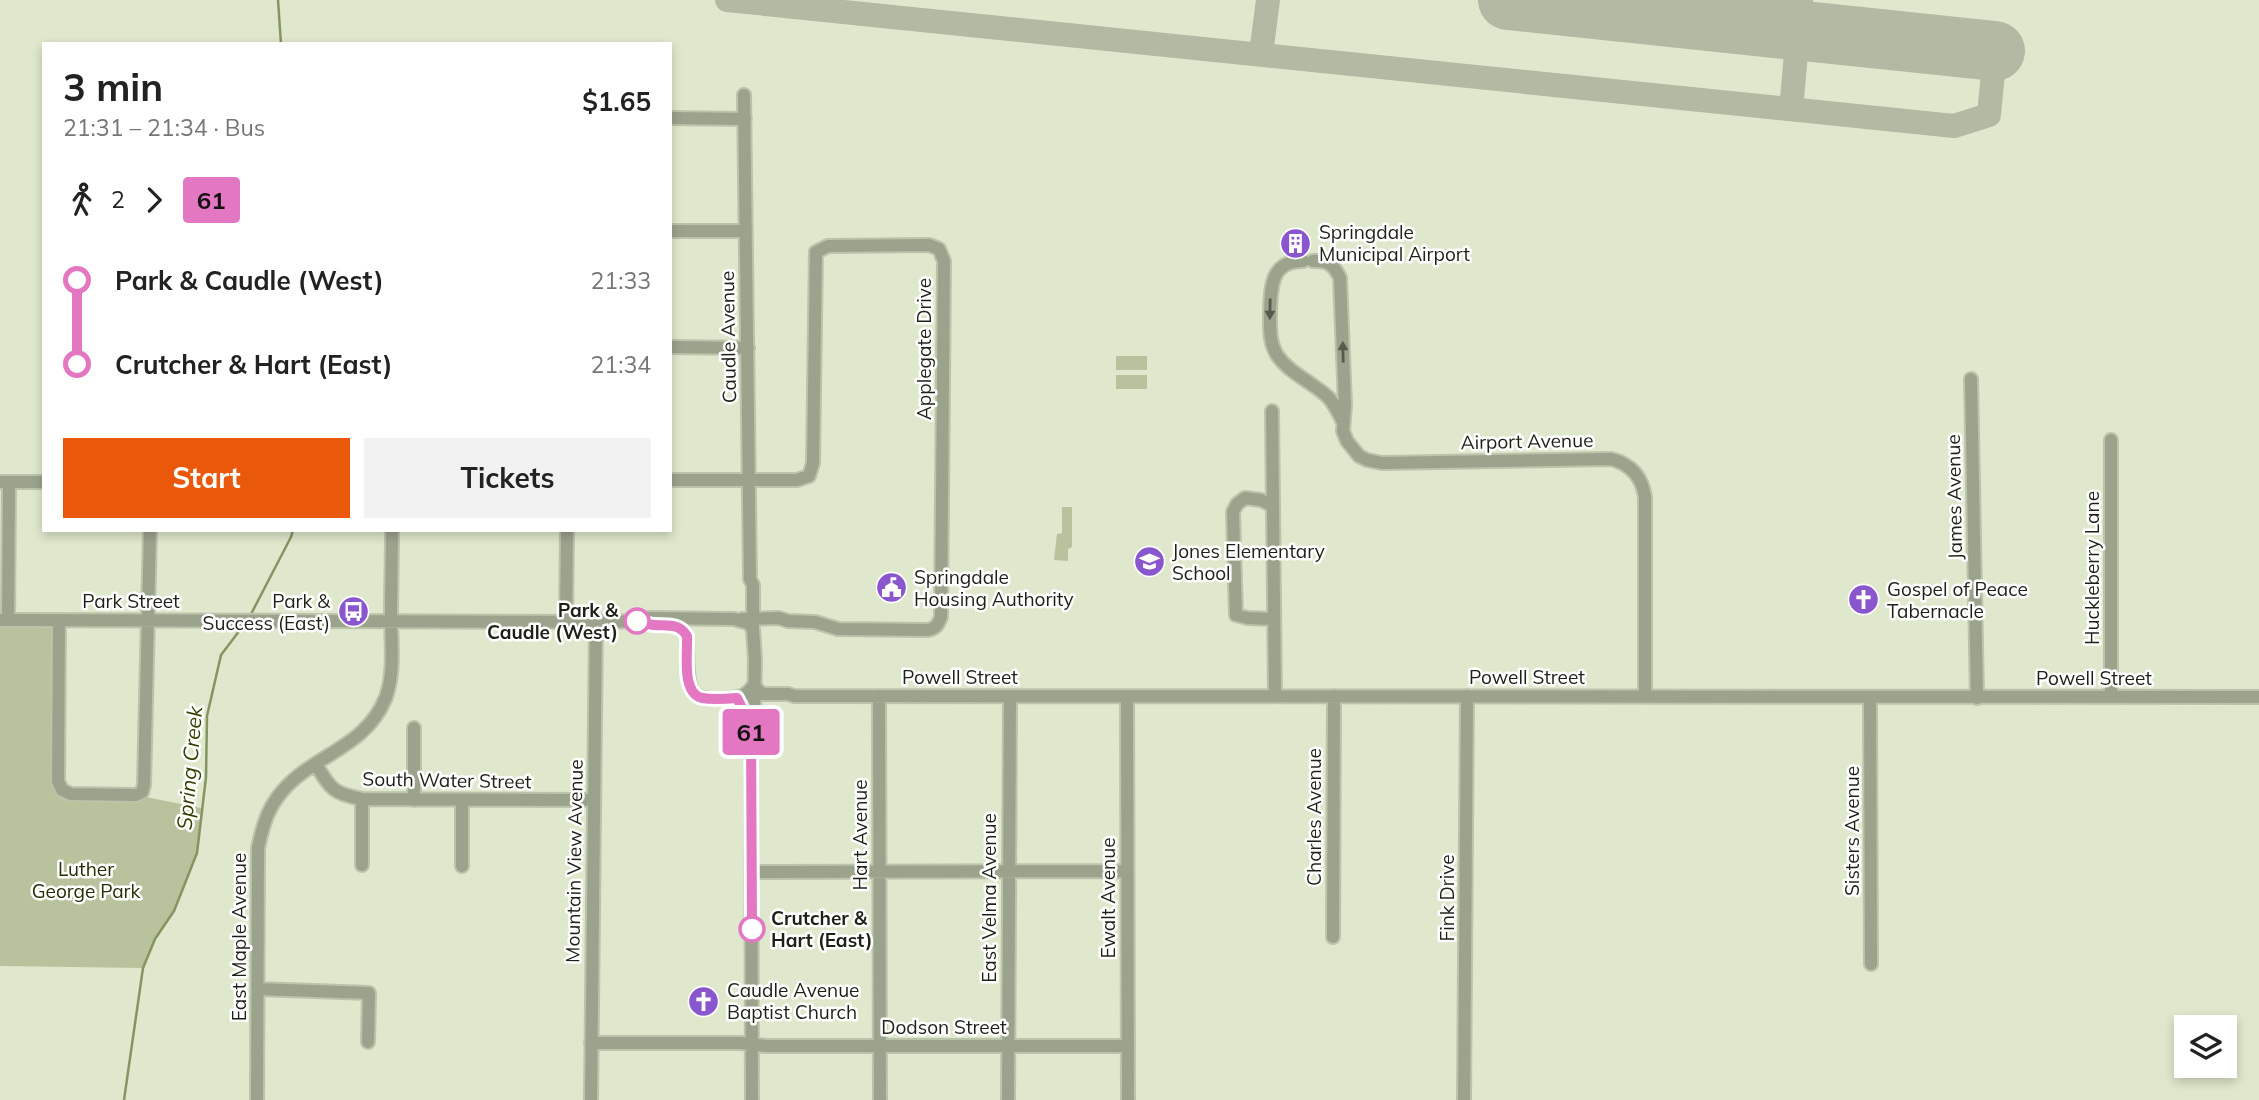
<!DOCTYPE html>
<html lang="en">
<head>
<meta charset="utf-8">
<style>
  :root { --surface:#fff; --page:#f2f2f2; --text:#222; --muted:#767676; --accent:#ea580c }
  body { margin:0; font-family:Mulish,sans-serif; background:var(--page); color:var(--text); height:100vh; display:flex; flex-direction:column; font-size:26px; white-space:nowrap }
  * { box-sizing:border-box; margin:0 }
  p { font-size:23px; color:var(--muted) }
  .icon { flex:none; width:38px; height:38px; fill:none; stroke:currentColor; stroke-width:2; stroke-linecap:round; stroke-linejoin:round }
  .map { position:relative; flex:1; overflow:hidden }
  .side { position:absolute; left:42px; top:42px; width:630px; height:490px; display:flex; flex-direction:column; background:var(--surface); border-radius:0px; box-shadow:0 4px 10px #0003 }
  .side>* { flex:none }
  .badge { padding:0 14px; border-radius:5px; font-size:24px; line-height:46px }
  .controls { position:absolute; left:2174px; top:1015px; display:grid; gap:14px }
  .controls a { display:grid; place-items:center; width:63px; height:63px; border-radius:0px; background:var(--surface); box-shadow:0 4px 10px #0003; font-size:35px }
  .map>.badge { position:absolute; translate:-50% -50%; box-shadow:0 0 0 4px #fff }
  .legs { display:flex; align-items:center; gap:10px; height:77px; padding:0 21px; font-size:23px }
  .legs p { margin-inline-start:auto }
  .headline { display:flex; align-items:center; justify-content:space-between; height:119px; padding:0 21px }
  h1 { font-size:38px; font-weight:700; line-height:52px }
  .cta { display:flex; gap:14px; margin-top:auto; padding:14px 21px }
  .cta a { flex:1; height:80px; border-radius:0px; background:var(--accent); color:#fff; font-size:28px; font-weight:700; line-height:80px; text-align:center }
  .cta a+a { background:var(--page); color:var(--text) }
  ul { padding:0 21px; list-style:none }
  li { display:flex; align-items:center; gap:24px; height:84px; font-size:26px }
  li i { display:grid; place-items:center; width:10px; height:100%; margin:0 9px; background:currentColor }
  li i::after { content:''; width:18px; height:18px; margin:-9px; border:5px solid; border-radius:50%; background:var(--surface) }
  li p { margin-inline-start:auto }
  li:first-child i { background:linear-gradient(#0000 50%,currentColor 0) }
  li:last-child i { background:linear-gradient(currentColor 50%,#0000 0) }
  .map>svg:first-child { display:block }
  .green { fill:#b8c39d }
  .lines { fill:none; stroke-linecap:round; stroke-linejoin:round }
  .stream { stroke:#869461; stroke-width:2.5 }
  .taxiway { stroke:#b3baa3; stroke-width:24 }
  .runway { stroke:#b3baa3; stroke-width:60 }
  .minor-casing { stroke:#bcc3ab; stroke-width:16 }
  .minor { stroke:#9ca38d; stroke-width:12 }
  .oneway { fill:#565b4c }
  .line-1-casing { stroke:#fff; stroke-width:16 }
  .line-1 { stroke:#e377c2; stroke-width:10 }
  .stop-1-dot { fill:#fff; stroke:#e377c2; stroke-width:3.5 }
  .labels { text-anchor:middle; dominant-baseline:central; stroke-width:5; stroke-linejoin:round; paint-order:stroke }
  .poi-label { font-size:19px; fill:#1d2016; stroke:#fff; text-anchor:start }
  .street-label { font-size:19px; fill:#1d2016; stroke:#fff }
  .stop-label { font-size:19px; font-weight:bold; fill:#1d2016; stroke:#fff; text-anchor:end }
  .park-label { font-size:19px; fill:#252e05; stroke:#fff }
  .water-label { font-size:21px; font-style:italic; fill:#354102; stroke:#fff }
</style>
</head>
<body>
<div class="map">
<svg width="2259" height="1100" viewBox="0 0 2259 1100">
  <rect width="100%" height="100%" fill="#dfe7cc"/>
  <!-- green -->
  <path class="green" d="M1116 356H1147V370H1116Z
    M1116 375H1147V389H1116Z
    M1062 507H1072V547L1068 549V561L1054 560 1057 534 1062 533Z
    M0 620H59L62 790 136 795 201 808 197 853 174 911 155 939 143 968 0 966Z"/>
  <g class="lines">
    <!-- stream -->
    <path class="stream" d="M278 0 281 44
      M249 618 291 537 293 530
      M124 1100 143 968 155 939 174 911 197 853 206 777 207 716 221 655 243 626"/>
    <!-- taxiway -->
    <path class="taxiway" d="M727 0 1954 126 1989 115 1995 51
      M1261 54 1268 0
      M1791 109 1801 0"/>
    <!-- runway -->
    <path class="runway" d="M1508 0 1995 51"/>
    <defs>
      <path id="minor" d="M744 95 750 579 753 585V625
        M670 118 745 119
        M670 231H745
        M1303 261C1271 261 1271 286 1270 312 1270 327 1269 342 1277 355 1289 373 1312 382 1328 397 1334 403 1338 412 1342 420
        M1313 261C1328 260 1334 265 1340 278L1345 405 1343 431 1347 441 1359 456 1367 460 1382 463 1611 459C1631 464 1642 477 1645 497V696
        M670 347 748 348
        M1971 379 1977 698
        M1272 411 1275 696
        M670 480H797L809 476 813 463 816 252 828 246 929 245 939 249 944 261 941 617C938 625 936 628 928 630L838 629 815 622 788 621 779 618 742 619
        M0 482H44
        M1273 506 1261 500 1245 498 1237 504 1233 512 1236 615 1248 618 1274 619
        M0 620 596 622 640 621 650 618 734 619 748 623 753 629 755 660 754 716 751 726 752 1100
        M8 620 9 482
        M59 620 58 781 62 790 71 794 136 795 142 792 144 785 150 530
        M566 621 567 530
        M664 625C675 625 681 626 687 636 688 650 684 687 697 695 704 700 716 699 724 699 737 698 746 697 753 686
        M753 686 763 694H788L794 696 2259 697
        M879 696 880 1100
        M1127 697 1128 1100
        M1870 697 1871 964
        M2111 697V440
        M737 698 751 726
        M316 764C330 789 334 794 362 799L594 800
        M362 799V865
        M414 800V728
        M462 866V800
        M752 872 1127 871
        M1333 937 1334 696
        M258 989 369 993 368 1042
        M591 1043H741L766 1046H1128
        M257 1100 258 848C262 830 266 813 277 798 307 755 365 751 386 697 395 671 391 643 391 617 391 588 392 559 392 530
        M591 1100 596 622
        M1008 1100 1010 697
        M1464 1100 1467 696"/>
    </defs>
    <!-- minor casing -->
    <use href="#minor" class="minor-casing"/>
    <!-- minor -->
    <use href="#minor" class="minor"/>
  </g>
  <!-- one-way arrows -->
  <defs><path id="oneway-solid" d="M-6-.8H1V-3.2L6.5 0L1 3.2V.8H-6Z" transform="scale(1.75)"/></defs>
  <g class="oneway">
    <use href="#oneway-solid" transform="translate(1270 309) rotate(91)"/>
    <use href="#oneway-solid" transform="translate(1343 352) rotate(-91)"/>
  </g>
  <g class="lines">
    <defs>
      <path id="line-1" d="M637 621C643 622 649 625 655 625 668 626 679 623 687 636 688 653 681 693 702 698 713 700 726 699 737 698L751 726 752 929"/>
    </defs>
    <!-- line-1 casing -->
    <use href="#line-1" class="line-1-casing"/>
    <!-- line-1 -->
    <use href="#line-1" class="line-1"/>
  </g>
  <!-- icons -->
  <defs>
    <symbol id="building-disc" viewBox="-11 -11 22 22"><circle r="9.5" fill="#8a56ce" stroke="#fff"/><path d="M-4-6H4V6H1V3H-1V6H-4ZM-2.5-4.3h1.7v1.8h-1.7ZM.8-4.3h1.7v1.8H.8ZM-2.5-1h1.7V.8h-1.7ZM.8-1h1.7V.8H.8Z" fill="#fff"/></symbol>
    <symbol id="school-disc" viewBox="-11 -11 22 22"><circle r="9.5" fill="#8a56ce" stroke="#fff"/><path d="M0-5L7-2L0 1L-7-2ZM-4 1L0 2.5L4 1V4Q0 6-4 4Z" fill="#fff"/></symbol>
    <symbol id="civic-disc" viewBox="-11 -11 22 22"><circle r="9.5" fill="#8a56ce" stroke="#fff"/><path d="M-.6-6.5H3V-4.5H.6V-3L4-1V1h2V6H-6V1h2V-1L-.6-3ZM-1.2 2.5V6h2.4V2.5Z" fill="#fff"/></symbol>
    <symbol id="church-disc" viewBox="-11 -11 22 22"><circle r="9.5" fill="#8a56ce" stroke="#fff"/><path d="M-1.2-6h2.4v3.5h3.3v2.4h-3.3V6h-2.4V-.1h-3.3v-2.4h3.3Z" fill="#fff"/></symbol>
    <symbol id="bus-disc" viewBox="-11 -11 22 22"><circle r="9.5" fill="#8a56ce" stroke="#fff"/><path d="M-5-6H5V4H4V6H2V4H-2V6H-4V4H-5ZM-3.5-4V0h7V-4ZM-3.5 1.2v1.5H-2V1.2ZM2 1.2v1.5H3.5V1.2Z" fill="#fff"/></symbol>
  </defs>
  <g fill-rule="evenodd">
    <use href="#building-disc" x="1278" y="226" width="35" height="35"/>
    <use href="#school-disc" x="1132" y="544" width="35" height="35"/>
    <use href="#civic-disc" x="874" y="570" width="35" height="35"/>
    <use href="#church-disc" x="1846" y="582" width="35" height="35"/>
    <use href="#bus-disc" x="336" y="594" width="35" height="35"/>
    <use href="#church-disc" x="686" y="984" width="35" height="35"/>
  </g>
  <!-- markers -->
  <g class="stop-1-dot">
    <circle cx="637" cy="621" r="12"/>
    <circle cx="752" cy="929" r="12"/>
  </g>
  <g class="labels">
    <!-- poi labels -->
    <g class="poi-label">
      <text x="1319" y="232">Springdale<tspan x="1319" dy="22">Municipal Airport</tspan></text>
      <text x="1172" y="551">Jones Elementary<tspan x="1172" dy="22">School</tspan></text>
      <text x="914" y="577">Springdale<tspan x="914" dy="22">Housing Authority</tspan></text>
      <text x="1887" y="589">Gospel of Peace<tspan x="1887" dy="22">Tabernacle</tspan></text>
      <text x="330" y="601" text-anchor="end">Park &amp;<tspan x="330" dy="22">Success (East)</tspan></text>
      <text x="727" y="990">Caudle Avenue<tspan x="727" dy="22">Baptist Church</tspan></text>
    </g>
    <!-- street labels -->
    <g class="street-label">
      <text transform="translate(728 337) rotate(-91)">Caudle Avenue</text>
      <text transform="translate(924 349) rotate(-90)">Applegate Drive</text>
      <text transform="translate(1527 441) rotate(-1)">Airport Avenue</text>
      <text transform="translate(1954 497) rotate(-91)">James Avenue</text>
      <text transform="translate(2092 568) rotate(-90)">Huckleberry Lane</text>
      <text x="131" y="601">Park Street</text>
      <text x="960" y="677">Powell Street</text>
      <text x="1527" y="677">Powell Street</text>
      <text x="2094" y="678">Powell Street</text>
      <text transform="translate(447 780) rotate(1)">South Water Street</text>
      <text transform="translate(1314 817) rotate(-90)">Charles Avenue</text>
      <text transform="translate(1852 831) rotate(-90)">Sisters Avenue</text>
      <text transform="translate(860 835) rotate(-90)">Hart Avenue</text>
      <text transform="translate(574 861) rotate(-89)">Mountain View Avenue</text>
      <text transform="translate(989 898) rotate(-90)">East Velma Avenue</text>
      <text transform="translate(1108 898) rotate(-90)">Ewalt Avenue</text>
      <text transform="translate(1447 898) rotate(-90)">Fink Drive</text>
      <text transform="translate(239 937) rotate(-90)">East Maple Avenue</text>
      <text x="944" y="1027">Dodson Street</text>
    </g>
    <!-- stop labels -->
    <g class="stop-label">
      <text x="618" y="610">Park &amp;<tspan x="618" dy="22">Caudle (West)</tspan></text>
      <text x="771" y="918" text-anchor="start">Crutcher &amp;<tspan x="771" dy="22">Hart (East)</tspan></text>
    </g>
    <!-- park labels -->
    <g class="park-label">
      <text x="86" y="869">Luther<tspan x="86" dy="22">George Park</tspan></text>
    </g>
    <!-- water labels -->
    <g class="water-label">
      <text transform="translate(189 768) rotate(-85)">Spring Creek</text>
    </g>
  </g>
</svg>
<div class="controls">
<a><svg class="icon" aria-label="layers" viewBox="0 0 24 24"><path d="M12 4l9 5-9 5-9-5zM3 14l9 5 9-5"/></svg></a>
</div>
<b class="badge" style="left:751px;top:732px;background:#e377c2;color:#111">61</b>
<section class="side">
<div class="headline"><div><h1>3 min</h1><p>21:31 – 21:34 · Bus</p></div><b>$1.65</b></div>
<div class="legs"><svg class="icon" aria-label="walk" viewBox="0 0 24 24"><circle cx="13" cy="4" r="2"/><path d="M13 8l-2 6 4 7M11 14l-3 7M7 12l3-4h3l4 4"/></svg>2<svg class="icon" aria-label="forward" viewBox="0 0 24 24"><path d="M9 5l7 7-7 7"/></svg><b class="badge" style="background:#e377c2;color:#111">61</b></div>
<ul>
<li><i style="color:#e377c2"></i><b>Park &amp; Caudle (West)</b><p>21:33</p></li>
<li><i style="color:#e377c2"></i><b>Crutcher &amp; Hart (East)</b><p>21:34</p></li>
</ul>
<div class="cta"><a>Start</a><a>Tickets</a></div>
</section>
</div>
</body>
</html>
